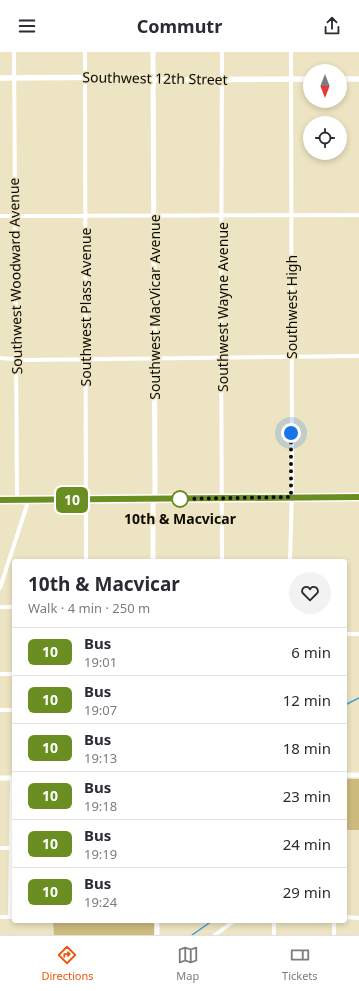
<!DOCTYPE html>
<html lang="en">
<head>
<meta charset="utf-8">
<style>
  :root { --surface:#fff; --page:#f2f2f3; --text:#2b2b33; --muted:#7c7c81; --line:#e1e1e2; --accent:#ea580c }
  body { margin:0; font-family:"Noto Sans",sans-serif; background:var(--page); color:var(--text); height:100vh; display:flex; flex-direction:column; font-size:15px; white-space:nowrap }
  * { box-sizing:border-box; margin:0 }
  p { font-size:13px; color:var(--muted) }
  .icon { flex:none; width:22px; height:22px; fill:none; stroke:currentColor; stroke-width:2; stroke-linecap:round; stroke-linejoin:round }
  .map { position:relative; flex:1; overflow:hidden }
  .details { position:absolute; left:12px; top:507px; width:335px; height:364px; display:flex; flex-direction:column; background:var(--surface); border-radius:4px; box-shadow:0 2px 6px #0003 }
  .details>* { flex:none }
  .badge { padding:0 8px; border-radius:6px; font-size:14px; line-height:26px }
  .needle { width:26px; rotate:180deg }
  .fabs { position:absolute; left:303px; top:12px; display:grid; gap:8px }
  .fabs a { display:grid; place-items:center; width:44px; height:44px; border-radius:50%; background:var(--surface); box-shadow:0 2px 6px #0003; font-size:20px }
  .you { position:absolute; width:20px; height:20px; margin:-10px; border:3px solid #fff; border-radius:50%; background:#1a73e8; box-shadow:0 0 0 6px #1a73e833 }
  .map>.badge { position:absolute; translate:-50% -50%; box-shadow:0 0 0 2px #fff }
  .round { display:grid; place-items:center; flex:none; width:42px; height:42px; border-radius:21px; background:var(--page) }
  .headline { display:flex; align-items:center; justify-content:space-between; height:68px; padding:0 16px }
  h1 { font-size:19px; font-weight:700; line-height:30px }
  ul { padding:0; list-style:none }
  li { display:flex; align-items:center; gap:12px; height:48px; padding:0 16px; border-top:1px solid var(--line) }
  li div { flex:1 }
  li b { display:block; font-size:15px }
  li em { font-style:normal }
  li .badge { min-width:44px; font-weight:700; text-align:center }
  header { display:flex; justify-content:space-between; align-items:center; height:52px; padding:0 16px; background:var(--surface); font-size:18px; font-weight:700 }
  .menu { display:flex; justify-content:space-around; align-items:center; height:56px; border-top:1px solid var(--line); background:var(--surface); font-size:11px; color:var(--muted) }
  .menu a { display:grid; justify-items:center; gap:2px }
  .menu .selected { color:var(--accent) }
  .map>svg:first-child { display:block }
  .green { fill:#ccbb7d }
  .lines { fill:none; stroke-linecap:round; stroke-linejoin:round }
  .stream { stroke:#409ed5; stroke-width:1.5 }
  .minor { stroke:#fff; stroke-width:4 }
  .tertiary { stroke:#fff; stroke-width:5 }
  .secondary { stroke:#fff; stroke-width:5.5 }
  .line-casing { stroke:#fff; stroke-width:9 }
  .line { stroke:#6b8e23; stroke-width:6 }
  .walk { stroke:#0e0b02; stroke-width:4; stroke-dasharray:0 7.2 }
  .stop-dot { fill:#fff; stroke:#6b8e23; stroke-width:2 }
  .labels { text-anchor:middle; dominant-baseline:central; stroke-width:3; stroke-linejoin:round; paint-order:stroke }
  .street-label { font-size:14px; fill:#0e0b02; stroke:#ece4c2 }
  .stop-label { font-size:14px; font-weight:bold; fill:#0e0b02; stroke:#ece4c2 }
</style>
</head>
<body>
<header><svg class="icon" aria-label="menu" viewBox="0 0 24 24"><path d="M4 6h16M4 12h16M4 18h16"/></svg>Commutr<svg class="icon" aria-label="share" viewBox="0 0 24 24"><path d="M12 15V3M7 8l5-5 5 5M5 13v7h14v-7"/></svg></header>
<div class="map">
<svg width="359" height="883" viewBox="0 0 359 883">
  <rect width="100%" height="100%" fill="#ece4c2"/>
  <!-- green -->
  <path class="green" d="M345 727H359V778H345Z
    M53 869H154V883H54Z"/>
  <g class="lines">
    <!-- stream -->
    <path class="stream" d="M345 653 359 646
      M192 883 212 869"/>
    <!-- minor -->
    <path class="minor" d="M14 0 17 448
      M85 0 86 509
      M0 164 359 163
      M0 306 24 308 359 304
      M222 509 221 270 222 0
      M290 509 292 438 291 0
      M0 536 27 453V448
      M0 555H14
      M345 582H359
      M0 622H14
      M0 658H14
      M0 796H11
      M0 865H14
      M10 865 12 726
      M345 865 359 866
      M274 869V883
      M215 883 234 869
      M334 883V869"/>
    <!-- tertiary -->
    <path class="tertiary" d="M153 509V452L155 440 153 0
      M345 723H359
      M0 726H14
      M157 869V883"/>
    <!-- secondary -->
    <path class="secondary" d="M0 26 141 25 158 28 310 27
      M340 27H359
      M0 448 359 445"/>
  </g>
  <g class="lines">
    <defs>
      <path id="line" d="M0 448 359 445"/>
    </defs>
    <!-- line casing -->
    <use href="#line" class="line-casing"/>
    <!-- line -->
    <use href="#line" class="line"/>
    <!-- walk -->
    <path class="walk" d="M180 447 291 445V381"/>
  </g>
  <!-- markers -->
  <circle class="stop-dot" cx="180" cy="447" r="8"/>
  <g class="labels">
    <!-- street labels -->
    <g class="street-label">
      <text transform="translate(155 26) rotate(1)">Southwest 12th Street</text>
      <text transform="translate(15 224) rotate(-91)">Southwest Woodward Avenue</text>
      <text transform="translate(85 255) rotate(-90)">Southwest Plass Avenue</text>
      <text transform="translate(154 255) rotate(-90)">Southwest MacVicar Avenue</text>
      <text transform="translate(222 255) rotate(-90)">Southwest Wayne Avenue</text>
      <text transform="translate(291 255) rotate(-90)">Southwest High</text>
    </g>
    <!-- stop labels -->
    <g class="stop-label">
      <text x="180" y="466">10th &amp; Macvicar</text>
    </g>
  </g>
</svg>
<div class="fabs">
<a><svg class="needle" viewBox="-14 -14 28 28"><path d="M0-13l5 13h-10z" fill="#e53935"/><path d="M0 13l5-13h-10z" fill="#7c7c81"/></svg></a>
<a><svg class="icon" aria-label="locate" viewBox="0 0 24 24"><circle cx="12" cy="12" r="6"/><path d="M12 2v4M12 18v4M2 12h4M18 12h4"/></svg></a>
</div>
<div class="you" style="left:291px;top:381px"></div>
<b class="badge" style="left:72px;top:448px;background:#6b8e23;color:#fff">10</b>
<section class="details">
<div class="headline"><div><h1>10th &amp; Macvicar</h1><p>Walk · 4 min · 250 m</p></div><a class="round"><svg class="icon" aria-label="heart" viewBox="0 0 24 24"><path d="M12 20l-8-8c-3-5 5-10 8-4 3-6 11-1 8 4z"/></svg></a></div>
<ul>
<li><span class="badge" style="background:#6b8e23;color:#fff">10</span><div><b>Bus</b><p>19:01</p></div><em>6 min</em></li>
<li><span class="badge" style="background:#6b8e23;color:#fff">10</span><div><b>Bus</b><p>19:07</p></div><em>12 min</em></li>
<li><span class="badge" style="background:#6b8e23;color:#fff">10</span><div><b>Bus</b><p>19:13</p></div><em>18 min</em></li>
<li><span class="badge" style="background:#6b8e23;color:#fff">10</span><div><b>Bus</b><p>19:18</p></div><em>23 min</em></li>
<li><span class="badge" style="background:#6b8e23;color:#fff">10</span><div><b>Bus</b><p>19:19</p></div><em>24 min</em></li>
<li><span class="badge" style="background:#6b8e23;color:#fff">10</span><div><b>Bus</b><p>19:24</p></div><em>29 min</em></li>
</ul>
</section>
</div>
<nav class="menu">
<a class="selected"><svg class="icon" aria-label="directions" viewBox="0 0 24 24"><path d="M12 3l9 9-9 9-9-9zM9 14v-3h6M13 9l2 2-2 2"/></svg>Directions</a>
<a><svg class="icon" aria-label="map" viewBox="0 0 24 24"><path d="M3 6l6-2 6 2 6-2v14l-6 2-6-2-6 2zM9 4v14M15 6v14"/></svg>Map</a>
<a><svg class="icon" aria-label="tickets" viewBox="0 0 24 24"><path d="M3 7h18v10H3zM15 7v10"/></svg>Tickets</a>
</nav>
</body>
</html>
